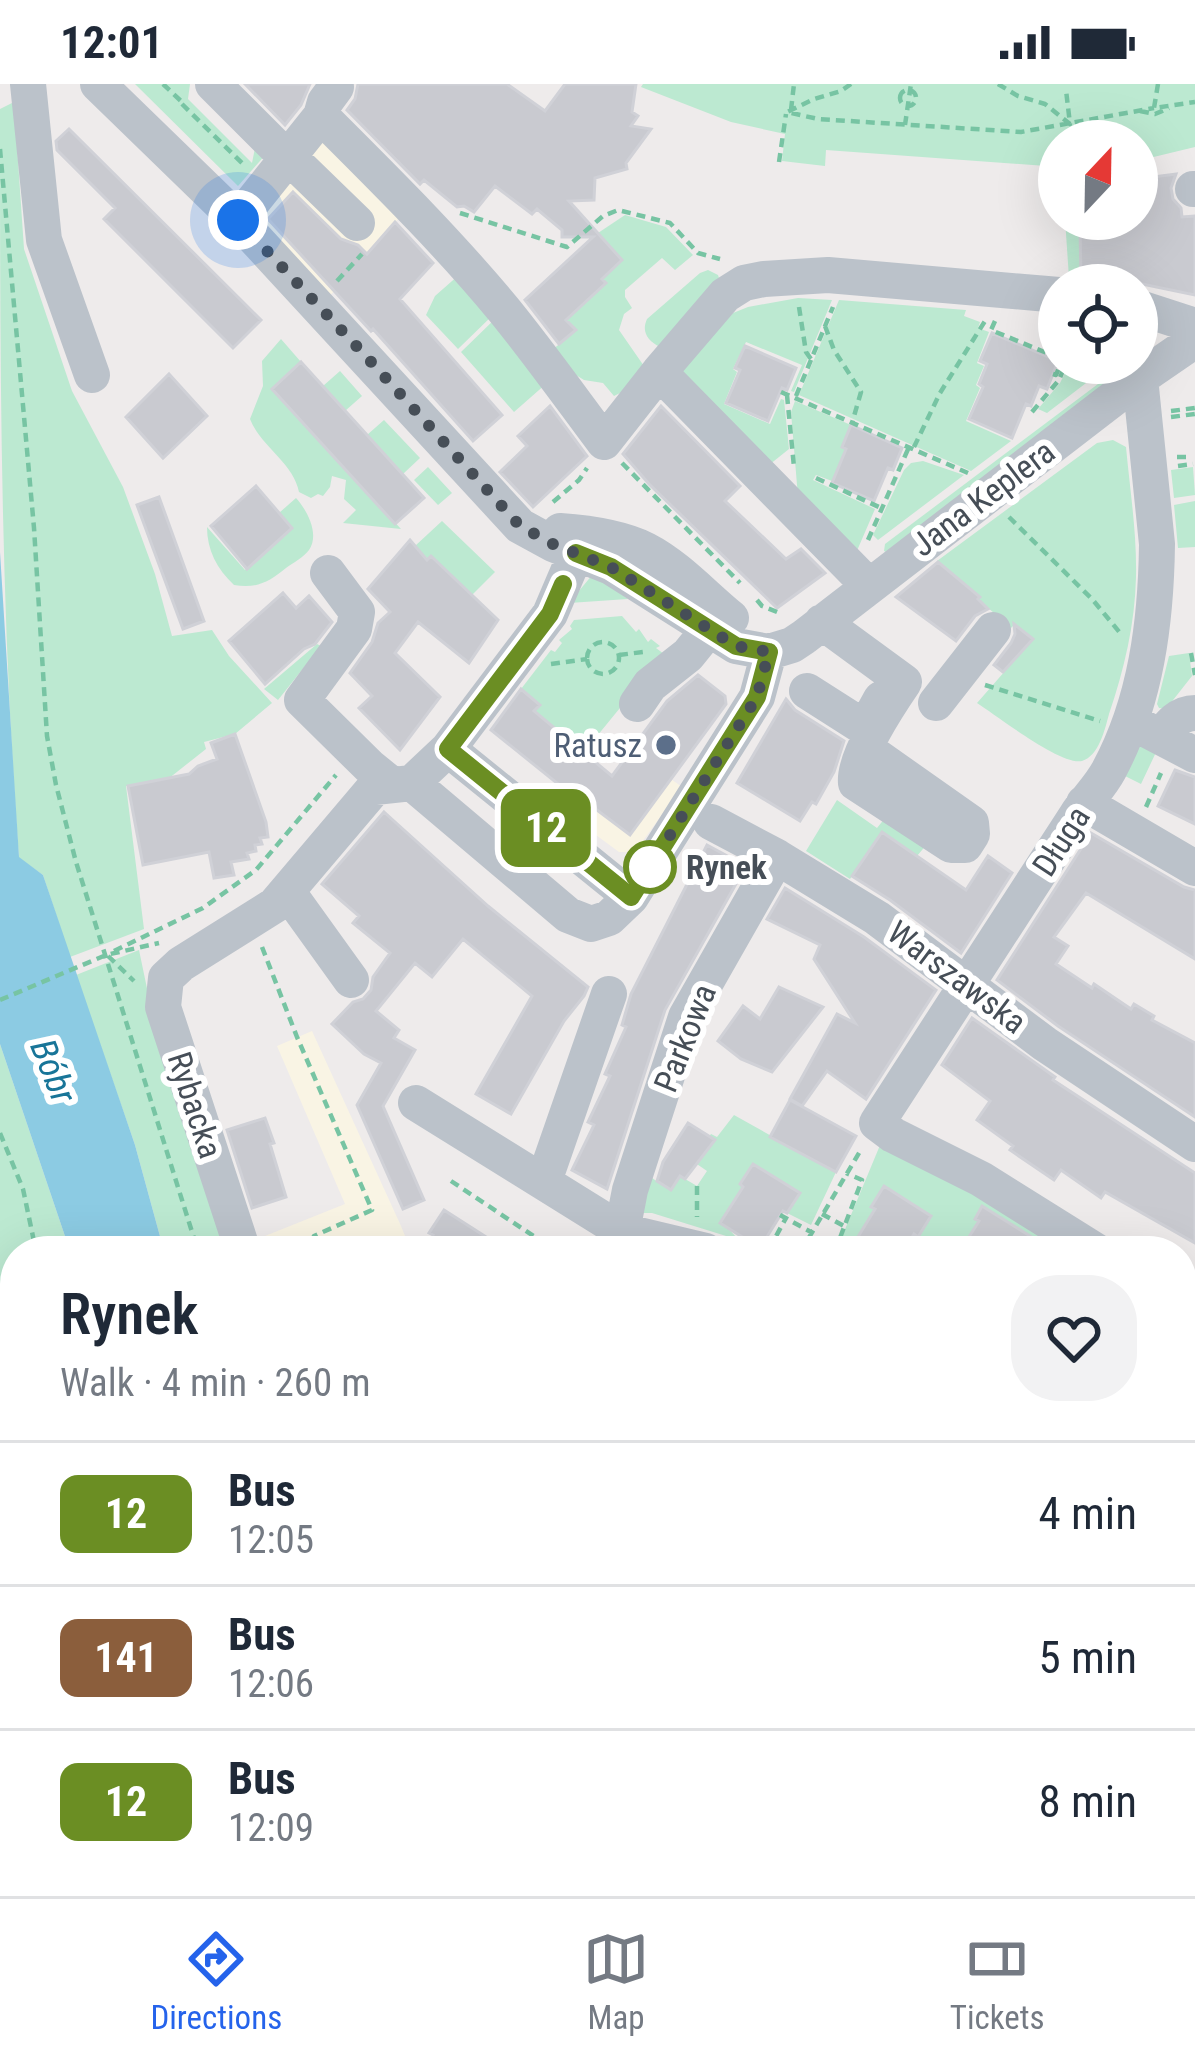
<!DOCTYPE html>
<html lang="en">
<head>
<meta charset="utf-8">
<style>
  :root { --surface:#fff; --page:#f2f2f3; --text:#1f2937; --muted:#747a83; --line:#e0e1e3; --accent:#2563eb }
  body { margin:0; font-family:"Roboto Condensed",sans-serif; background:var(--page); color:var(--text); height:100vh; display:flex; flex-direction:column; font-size:45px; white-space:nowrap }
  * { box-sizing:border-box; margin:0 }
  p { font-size:39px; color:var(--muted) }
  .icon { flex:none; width:66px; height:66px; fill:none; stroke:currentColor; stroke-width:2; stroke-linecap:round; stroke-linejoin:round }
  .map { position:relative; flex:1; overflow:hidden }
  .sheet { position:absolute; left:0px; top:1152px; width:1197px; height:660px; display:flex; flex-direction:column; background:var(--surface); border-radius:48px 48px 0 0; box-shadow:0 12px 48px #0002 }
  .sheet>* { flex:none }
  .badge { padding:0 24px; border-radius:18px; font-size:42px; line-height:78px }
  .needle { width:78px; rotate:22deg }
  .tools { position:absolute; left:1038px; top:36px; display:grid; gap:24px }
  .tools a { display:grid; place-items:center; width:120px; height:120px; border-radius:50%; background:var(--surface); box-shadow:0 12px 48px #0002; font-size:60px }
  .you { position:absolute; width:60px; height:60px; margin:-30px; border:9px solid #fff; border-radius:50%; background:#1a73e8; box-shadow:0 0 0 18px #1a73e833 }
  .map>.badge { position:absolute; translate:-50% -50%; box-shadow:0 0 0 6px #fff }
  .round { display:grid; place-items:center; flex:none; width:126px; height:126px; border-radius:48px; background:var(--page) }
  .headline { display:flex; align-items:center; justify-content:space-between; height:204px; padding:0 60px }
  h1 { font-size:57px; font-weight:600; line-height:90px }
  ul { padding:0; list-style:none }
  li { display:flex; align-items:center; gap:36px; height:144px; padding:0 60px; border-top:3px solid var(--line) }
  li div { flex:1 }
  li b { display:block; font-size:45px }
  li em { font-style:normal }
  li .badge { min-width:132px; font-weight:700; text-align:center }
  .status { display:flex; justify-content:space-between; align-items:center; height:84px; padding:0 60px; background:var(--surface); direction:ltr }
  .status svg { height:33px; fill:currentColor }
  .tab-bar { display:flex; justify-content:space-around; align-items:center; height:168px; border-top:3px solid var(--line); background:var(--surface); font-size:33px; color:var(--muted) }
  .tab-bar a { display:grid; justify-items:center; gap:6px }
  .tab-bar .on { color:var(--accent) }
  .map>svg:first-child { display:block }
  .commercial { fill:#f9f4e4 }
  .green { fill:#bce9d1 }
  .water { fill:#8ccbe3 }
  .building { fill:#c9cad0; stroke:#d0d1d7; stroke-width:3 }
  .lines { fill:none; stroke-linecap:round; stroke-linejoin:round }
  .path { stroke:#77c4a3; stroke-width:4.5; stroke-dasharray:9 6; stroke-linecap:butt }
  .minor { stroke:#bbc2ca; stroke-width:36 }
  .line-casing { stroke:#fff; stroke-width:27 }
  .line { stroke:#6b8e23; stroke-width:18 }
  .walk { stroke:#464e57; stroke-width:12; stroke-dasharray:0 21.6 }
  .service-dot { fill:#5c6f8a; stroke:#fff; stroke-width:4.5 }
  .stop-dot { fill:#fff; stroke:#6b8e23; stroke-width:6 }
  .labels { text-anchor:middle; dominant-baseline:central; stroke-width:12; stroke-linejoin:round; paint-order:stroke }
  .street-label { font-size:33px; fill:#464e57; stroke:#fff }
  .service-label { font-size:33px; fill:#4e5e75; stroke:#fff; text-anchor:end }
  .stop-label { font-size:33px; font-weight:bold; fill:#464e57; stroke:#fff; text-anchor:start }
  .water-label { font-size:36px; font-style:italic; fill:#187598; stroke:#fff }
</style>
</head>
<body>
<div class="status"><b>12:01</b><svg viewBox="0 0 49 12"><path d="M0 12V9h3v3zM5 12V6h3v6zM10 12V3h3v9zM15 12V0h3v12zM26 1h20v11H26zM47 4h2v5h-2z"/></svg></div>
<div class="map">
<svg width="1195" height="1812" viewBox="0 0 1195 1812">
  <rect width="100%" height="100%" fill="#eeebeb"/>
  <!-- commercial -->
  <path class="commercial" d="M323 56 407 125 326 216 255 129Z
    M635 669 682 703 642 758 627 768H619L581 740Z
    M312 947 401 1142 411 1167H259L255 1156 345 1120 277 962Z"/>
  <!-- green -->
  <path class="green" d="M135 0H190L188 15 252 79 256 59 267 69 238 102Z
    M643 0H1195V63L1137 77V57H1059V83L826 66 825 82 782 77 785 50 731 38 641 3Z
    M14 18 24 165 72 307 123 403 155 490 172 552 212 546 229 572 272 619 235 650 204 658 206 665 168 695 126 702 144 845 70 873 43 791 19 774C0 525 0 275 0 25Z
    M625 131 666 143 693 171 675 186 662 174 625 206V213L632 224 624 230 619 246 646 285 626 306 614 312 603 299 584 296 545 272 575 247 562 231 580 223 606 200 602 195 622 176 598 149Z
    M1065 135H1117L1124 193 1106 142 1080 143 1081 195 1069 194Z
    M708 186 718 191 720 197 660 263C648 257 641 248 647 235L700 189Z
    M460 190 494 230 458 265 426 231 435 212Z
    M798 214 832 216 794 308 791 307 802 281 746 258 733 285 737 288 724 320 770 340 781 315 784 316 789 365 769 381 679 288 733 229 748 223Z
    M839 216 966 226 964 232 980 238 978 244 989 248 977 279 984 282 976 301 980 304 966 337 1011 357 971 387 799 311Z
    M497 233 547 299 514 328 461 268Z
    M281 255 301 278 272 305 401 445 343 439 356 426 344 415 346 396 332 392 330 403 323 412 318 410 311 414 299 408C293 378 261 363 250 335L263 302 262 277Z
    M1126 279H1134L886 468 884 467 885 460Z
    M1069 281 1088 290 1090 296 1047 329 1038 325 1060 299Z
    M340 287 362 312 345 327 323 302Z
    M795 317 851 341 842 363 846 365 832 397 816 391 813 396 875 425 856 469 798 413 791 328Z
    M384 336 420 374 403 390 367 351Z
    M1113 356 1126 363C1130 406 1137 450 1136 493 1135 540 1124 586 1109 630 1105 645 1099 672 1082 677 1061 682 996 631 977 619L1033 555 1015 540 1011 544 978 515 980 512 937 477 1097 359Z
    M923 377 964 391 878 456 873 451 904 386 911 379Z
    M428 383 452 409 438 421 414 396Z
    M1193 383 1195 411 1174 414 1171 386Z
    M296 414C307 426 320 450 309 466 304 473 293 479 286 484 269 498 256 505 234 501 217 485 207 466 207 443L245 486 291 444 279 429Z
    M1195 417V463L1178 464 1174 421Z
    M442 437 495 488 471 512 432 472 428 475 415 462Z
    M593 490 628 515 569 519Z
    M622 532 636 548 639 545 648 558 651 555 660 562 656 564 664 570 584 668 534 627 539 621 521 605 551 566 555 568 562 559 559 556 572 545 570 542 574 536Z
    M317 560 321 562 278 616 264 605Z
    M1189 569 1192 592 1166 625 1159 624 1157 620 1169 572Z
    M1134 658 1159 662 1141 700 1121 690Z
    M837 716 877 744 889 729 933 753 917 772 882 749 850 795 806 767Z
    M139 866 149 914 240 1167H164L135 1061 76 891Z
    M0 960 70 1167H15V1797H156L166 1812H0Z
    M734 1031 836 1088 811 1141 787 1129 799 1109 752 1082 741 1101 744 1109 722 1138 739 1156 652 1129H641L652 1094 670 1106 680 1092 697 1102 707 1087 691 1076 711 1050 717 1053Z
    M883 1054 1076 1167H836Z
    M1195 1525V1780L1182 1766V1538Z
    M332 1797H378L384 1812H338Z
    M441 1797H821L836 1812H429Z
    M888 1797H1093L1077 1812H870Z"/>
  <!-- water -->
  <path class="water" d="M0 468 19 773 43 791 135 1061 164 1167H70L0 960Z
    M156 1797H332L338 1812H166Z"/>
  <!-- building -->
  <path class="building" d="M245 0H310L301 21 285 41Z
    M358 0H507L545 27 565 0H636L632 28 638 32 631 42 651 45 626 79 627 85 595 94 594 116 569 117 622 176 602 195 606 199 566 236 576 246 559 260 525 216 593 153H562V146L537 125 532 130 495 102 474 128 464 122 457 123 424 96 420 100 347 26 355 15Z
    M69 45 261 236 233 264 104 135 115 124 57 66 56 57Z
    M1176 90 1171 104 1173 115 1181 124 1182 133 1195 132V211L1118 195H1081L1080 143 1118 141 1117 135H1137V95Z
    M293 108 341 155 358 161 367 170 395 138 433 179 400 215 502 331 473 357 373 245 371 247 268 135Z
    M992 249 1058 277 1047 305 1039 302 1031 322 1026 320 1012 354 969 335 983 303 979 300 987 280 980 277Z
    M745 262 796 284 787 306 782 304 768 337 726 319 740 286 735 284Z
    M301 278 424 414 395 440 272 305Z
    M169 290 207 332 163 374 126 333Z
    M550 322 587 372 533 423 500 388 527 362 518 352Z
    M661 322 740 402 725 417 786 475 801 465 825 489 777 524 649 400 623 370Z
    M851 341 902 364 893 386 888 384 874 417 832 399 846 365 842 363Z
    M256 402 292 444 247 485 211 442Z
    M159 413 204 537 183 545 137 421Z
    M410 456 427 476 431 472 498 536 469 579 418 538 395 569 440 613 400 666 359 624 372 612 350 589 372 558 378 539 390 528 368 505Z
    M938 478 980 513 978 515 988 525 975 532 956 557 896 513Z
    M283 509 296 524 309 512 332 538 315 560 304 565 265 600 229 557Z
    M1014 540 1033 555 1003 588 994 581 1011 559 1015 550Z
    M698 591 725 612 726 620 630 751 585 717 583 720 491 646 521 605 540 621 534 627 612 692 667 617Z
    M786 615 795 626 844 657 834 688 816 720 812 718 800 737 737 699Z
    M235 650 266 738 268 753 260 754 262 760 255 761 256 767 247 769 249 775 231 778 234 791 214 794 209 768 143 781 128 702 189 690 198 682 217 675 211 659Z
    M1175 686 1195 693V740L1158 722Z
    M384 728 488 822 588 903 584 912 564 937 511 1030 476 1010 532 912 463 855 432 893 415 879 376 927 399 946 394 954 415 966 383 1022 424 1116 403 1125 357 1021 381 979 364 970 332 940 353 918 363 915 371 906 373 893 390 869 353 839 359 832 322 800Z
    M882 748 966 806 988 772 1012 789 961 869 890 816 852 792Z
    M1091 749 1184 803 1195 806V875L1086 809 1054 853 1068 862 1056 880 1092 904 1094 900 1131 925 1134 920 1154 932 1152 936 1195 959V1033L1058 942 997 896Z
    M707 761 746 782 665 926 607 1105 572 1086 594 1041 588 1038 610 992 605 990 626 943 622 941 631 910Z
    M785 804 864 853 936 906 866 1015 827 987 802 1022 790 1015 837 930 855 939 814 875 820 861 767 835Z
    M779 903 823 923 772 988 741 975 718 957 743 922 760 935Z
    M972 934 1055 993 1053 996 1195 1089V1159L1105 1108 1101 1114 1061 1086 1054 1096 1010 1066 1013 1062 977 1036 990 1017 942 981Z
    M790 1016 856 1052 836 1088 770 1053Z
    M265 1034 274 1059 270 1060 286 1113 252 1124 227 1046Z
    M688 1039 715 1056 685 1095 680 1092 671 1106 657 1097 663 1078Z
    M753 1080 800 1109 787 1129 783 1127 760 1164 720 1139 743 1103 740 1100Z
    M884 1102 931 1132 918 1153 914 1150 904 1167H873L856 1156 875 1125 871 1123Z
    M982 1122 1030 1152 1021 1167H960L979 1137 975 1135Z
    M444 1126 508 1167H423L433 1151 429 1149Z"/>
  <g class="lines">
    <!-- path -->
    <path class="path" d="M163 0 182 18
      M851 0 841 7 814 15 787 28 818 35 1021 48 1154 24
      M998 0 1018 12 1045 20 1070 40 1066 6
      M1158 0 1154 24 1195 18
      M900 14a8 8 0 1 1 16 0a8 8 0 1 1-16 0Z
      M182 20 246 83
      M791 26 794 0
      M1140 27 1155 30 1169 24
      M905 41 911 0
      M0 65 34 444 47 652 56 701 76 778 198 1167
      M779 78 786 30
      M460 129 567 163 603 132 618 126 670 139 698 169 720 175
      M337 197 362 170
      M799 223 806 268 811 275
      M995 237 991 246 1059 274
      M825 242 834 266 861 308 852 339
      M1071 279 1095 290
      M1053 290 1056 291 1061 279
      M781 308 968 389
      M787 311 794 383
      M796 312 833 223
      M1171 327 1195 324
      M1032 328 1059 296 1066 279
      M1171 333 1195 330
      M914 363 940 309 985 237
      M1177 373H1192
      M622 379 740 499
      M1178 382 1193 380
      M816 394 881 424
      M553 418 579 396 587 384
      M1009 433 1092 515 1121 550
      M868 456 909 363
      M757 516 762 522 782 530
      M587 574a16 16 0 1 1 32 0a16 16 0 1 1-32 0Z
      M1191 569 1195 591
      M619 571 643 568
      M551 580 587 575
      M985 601 1100 637
      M1146 723 1161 689
      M262 863 297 953 372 1126 314 1152 321 1167
      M114 867 203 824 256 786 336 691
      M108 872 134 897
      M0 916 106 871 159 859
      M0 1049 23 1105 36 1167
      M451 1097 556 1167
      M697 1102V1133
      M822 1130 844 1142
      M780 1131 811 1148
      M769 1165 786 1134
      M801 1167 862 1064
      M835 1167 862 1096 846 1089
      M1182 1567 1195 1554
      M1182 1595 1195 1607
      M1182 1714 1195 1727
      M114 1797 119 1812
      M352 1797 358 1812
      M784 1812 787 1797"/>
    <!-- minor -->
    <path class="minor" d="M28 0 44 156 92 291
      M98 0 238 136 520 442 553 460 611 483 736 562 769 568 792 561 804 553 1140 294 1195 256
      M213 0 288 75
      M321 32C384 95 447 157 504 226 539 269 571 314 604 358L659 288 725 211 744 199 764 195 828 191 1059 211
      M289 73 357 139
      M1193 105H1195
      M238 136 321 32 325 18 336 3
      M1137 223 1195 242
      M659 288 869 502
      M560 447C589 449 620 453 646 466 677 482 704 512 731 534
      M328 489 357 528 354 545 302 616 370 683 391 700
      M822 538 904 598C889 620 853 674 856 699L951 761H965L972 750 971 739 866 665
      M807 607 865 644 881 615
      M936 619 993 546
      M637 620 650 601 688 571 709 545
      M1132 638 1195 671
      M1161 653C1169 641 1179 629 1195 629
      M448 665 631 813
      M412 699 568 831 591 840 609 834 631 813 757 613 769 568
      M1084 719 1195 784
      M711 738 777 773 877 834 1045 960 1195 1060
      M287 807 351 896
      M416 1019 622 1147 706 1167
      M544 1097 609 910
      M622 1147 630 1106 686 933 777 773
      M243 1167 163 923 166 894 181 880 275 821 375 703 412 699 448 665 550 530 576 469
      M1096 1167 981 1095 893 1051 877 1039 1076 732C1086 716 1100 703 1109 686 1146 617 1156 538 1157 460L1140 294
      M1182 1221 1191 1226 1182 1241
      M1182 1373 1195 1381
      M1182 1463 1195 1445
      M1007 1797 1021 1812
      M854 1806 875 1797"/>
  </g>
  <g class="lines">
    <defs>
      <path id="line" d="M563 500 550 530 448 665 631 813 757 613 769 568 736 562 611 483 576 469"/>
    </defs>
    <!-- line casing -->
    <use href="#line" class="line-casing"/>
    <!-- line -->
    <use href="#line" class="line"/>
    <!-- walk -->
    <path class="walk" d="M238 136 362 268 520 442 553 460 611 483 736 562 769 568 757 613 650 783"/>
  </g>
  <!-- markers -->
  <circle class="service-dot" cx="666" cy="661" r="12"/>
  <circle class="stop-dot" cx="650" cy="783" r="24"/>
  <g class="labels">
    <!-- street labels -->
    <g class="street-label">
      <text transform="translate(983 414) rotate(-37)">Jana Keplera</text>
      <text transform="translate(1061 757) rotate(-57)">Długa</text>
      <text transform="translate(957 893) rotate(37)">Warszawska</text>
      <text transform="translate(685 954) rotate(-68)">Parkowa</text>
      <text transform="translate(195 1021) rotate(72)">Rybacka</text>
    </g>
    <!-- service labels -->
    <g class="service-label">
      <text x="642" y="661">Ratusz</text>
    </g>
    <!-- stop labels -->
    <g class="stop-label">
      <text x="686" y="783">Rynek</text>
    </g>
    <!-- water labels -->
    <g class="water-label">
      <text transform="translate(53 987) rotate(68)">Bóbr</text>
    </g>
  </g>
</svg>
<div class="tools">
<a><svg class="needle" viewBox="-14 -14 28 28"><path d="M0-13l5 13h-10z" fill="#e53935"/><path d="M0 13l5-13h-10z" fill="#747a83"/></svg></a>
<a><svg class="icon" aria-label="locate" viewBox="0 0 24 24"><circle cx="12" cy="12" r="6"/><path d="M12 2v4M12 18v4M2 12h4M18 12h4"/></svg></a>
</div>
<div class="you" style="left:238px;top:136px"></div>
<b class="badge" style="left:546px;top:744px;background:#6b8e23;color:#fff">12</b>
<section class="sheet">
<div class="headline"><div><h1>Rynek</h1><p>Walk · 4 min · 260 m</p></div><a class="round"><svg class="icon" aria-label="heart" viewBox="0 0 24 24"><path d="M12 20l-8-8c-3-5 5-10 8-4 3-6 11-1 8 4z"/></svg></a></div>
<ul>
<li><span class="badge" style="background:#6b8e23;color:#fff">12</span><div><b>Bus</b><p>12:05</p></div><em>4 min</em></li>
<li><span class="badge" style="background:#8b5e3c;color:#fff">141</span><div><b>Bus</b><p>12:06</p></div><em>5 min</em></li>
<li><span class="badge" style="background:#6b8e23;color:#fff">12</span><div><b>Bus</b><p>12:09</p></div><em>8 min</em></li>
</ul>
</section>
</div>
<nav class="tab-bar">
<a class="on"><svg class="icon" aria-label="directions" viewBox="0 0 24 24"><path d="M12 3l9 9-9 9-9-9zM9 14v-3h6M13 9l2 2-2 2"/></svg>Directions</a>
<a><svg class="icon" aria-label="map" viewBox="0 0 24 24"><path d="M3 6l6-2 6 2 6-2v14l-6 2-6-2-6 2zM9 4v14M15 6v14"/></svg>Map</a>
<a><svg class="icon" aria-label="tickets" viewBox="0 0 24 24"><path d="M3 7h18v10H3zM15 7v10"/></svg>Tickets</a>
</nav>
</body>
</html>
